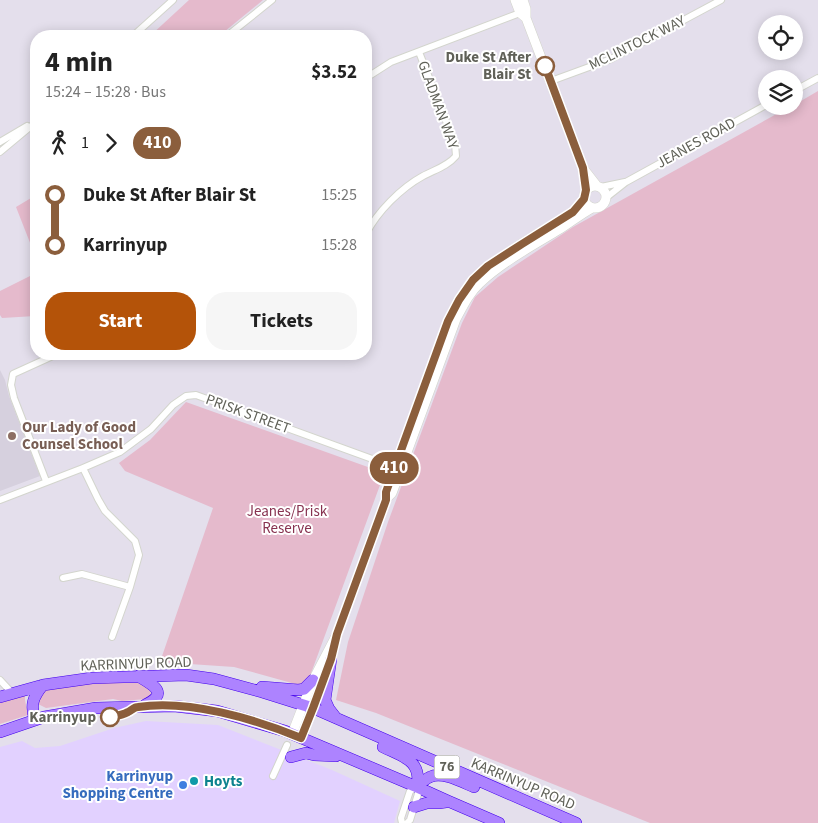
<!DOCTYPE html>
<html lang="en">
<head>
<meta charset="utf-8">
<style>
  :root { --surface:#fff; --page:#f6f6f6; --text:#222; --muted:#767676; --accent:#b45309 }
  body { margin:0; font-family:"Source Sans 3",sans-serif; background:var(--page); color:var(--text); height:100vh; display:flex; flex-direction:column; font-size:19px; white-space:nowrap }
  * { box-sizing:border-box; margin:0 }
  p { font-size:16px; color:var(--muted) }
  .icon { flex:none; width:28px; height:28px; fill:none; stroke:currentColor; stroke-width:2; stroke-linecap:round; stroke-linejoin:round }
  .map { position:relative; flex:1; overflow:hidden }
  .sheet { position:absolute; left:30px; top:30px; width:342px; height:330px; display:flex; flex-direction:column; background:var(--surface); border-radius:20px; box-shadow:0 2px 12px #0003 }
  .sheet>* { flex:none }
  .badge { padding:0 10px; border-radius:16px; font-size:18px; line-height:32px }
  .buttons { position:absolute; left:758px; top:15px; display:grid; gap:10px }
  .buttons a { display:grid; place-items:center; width:45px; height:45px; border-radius:50%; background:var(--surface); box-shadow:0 2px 12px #0003; font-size:25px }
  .map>.badge { position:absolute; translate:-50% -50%; box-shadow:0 0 0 2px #fff }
  .legs { display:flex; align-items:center; gap:8px; height:55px; padding:0 15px; font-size:16px }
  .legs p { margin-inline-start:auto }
  .head { display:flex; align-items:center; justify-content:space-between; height:85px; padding:0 15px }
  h1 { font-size:28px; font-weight:700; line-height:38px }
  .button { display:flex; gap:10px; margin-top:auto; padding:10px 15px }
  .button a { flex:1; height:58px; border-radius:20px; background:var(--accent); color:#fff; font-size:20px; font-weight:700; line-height:58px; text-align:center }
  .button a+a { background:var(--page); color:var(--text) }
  ul { padding:0 15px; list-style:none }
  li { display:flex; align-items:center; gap:18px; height:50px; font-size:19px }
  li i { display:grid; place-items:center; width:8px; height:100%; margin:0 6px; background:currentColor }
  li i::after { content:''; width:12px; height:12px; margin:-6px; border:4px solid; border-radius:50%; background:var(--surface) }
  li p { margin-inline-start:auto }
  li:first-child i { background:linear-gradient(#0000 50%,currentColor 0) }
  li:last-child i { background:linear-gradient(currentColor 50%,#0000 0) }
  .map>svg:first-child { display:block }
  .commercial { fill:#e2d1ff }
  .education { fill:#d6d0de }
  .green { fill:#e5bacc }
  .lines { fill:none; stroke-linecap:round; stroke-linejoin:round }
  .street-casing { stroke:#d3d5cd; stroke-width:8 }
  .secondary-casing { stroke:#d2d4ca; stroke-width:10 }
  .highway-casing { stroke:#4100eb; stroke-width:12 }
  .street { stroke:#fff; stroke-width:6 }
  .secondary { stroke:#fff; stroke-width:9 }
  .highway { stroke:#ad83ff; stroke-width:11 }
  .line-1-casing { stroke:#fff; stroke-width:11 }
  .line-1 { stroke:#8b5e3c; stroke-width:8 }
  .stop-1-dot { fill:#fff; stroke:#8b5e3c; stroke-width:2.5 }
  .education-dot { fill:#8d6e63; stroke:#fff; stroke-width:2 }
  .culture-dot { fill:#0f9aa8; stroke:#fff; stroke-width:2 }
  .shop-dot { fill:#3f7fe0; stroke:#fff; stroke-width:2 }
  .labels { text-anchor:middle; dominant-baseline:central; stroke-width:4; stroke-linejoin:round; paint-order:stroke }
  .shield { fill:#fff; stroke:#90908a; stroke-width:1 }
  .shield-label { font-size:14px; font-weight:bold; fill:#606158 }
  .street-label { font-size:15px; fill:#606158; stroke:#fff }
  .stop-label { font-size:15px; font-weight:bold; fill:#606158; stroke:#fff; text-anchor:end }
  .education-label { font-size:15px; font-weight:bold; fill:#785e54; stroke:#fff; text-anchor:start }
  .park-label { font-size:15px; fill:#873250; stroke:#fff }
  .shop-label { font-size:15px; font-weight:bold; fill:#366cbe; stroke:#fff; text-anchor:end }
  .culture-label { font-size:15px; font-weight:bold; fill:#0d838f; stroke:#fff; text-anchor:start }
</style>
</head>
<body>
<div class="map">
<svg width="818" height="823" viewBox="0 0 818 823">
  <rect width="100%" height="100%" fill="#e4dfec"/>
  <!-- commercial -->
  <path class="commercial" d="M146 721 218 725 332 770 400 801 394 823H0V747L22 741 35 748 60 746 114 728Z"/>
  <!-- education -->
  <path class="education" d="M0 370 5 380 9 396 40 476 0 491Z"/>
  <!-- green -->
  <path class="green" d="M189 0H263L224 32 221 36H150Z
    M818 91V823H650L376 713 336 700 348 642 388 522 462 323 475 297 498 277 573 227 791 106H794V105Z
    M36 195V258L16 207Z
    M36 273V327L35 316 2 318 0 315V291Z
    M186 402 379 471 380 485 306 687 234 667 160 662 213 508 125 471 119 463 150 440Z
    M137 680 150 687 151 695 146 699 122 701 113 699 46 708 38 704 42 691 77 683 93 684Z
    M25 693V700L28 715 0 724V702Z"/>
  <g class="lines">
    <defs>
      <path id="street" d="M133 36 173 0
        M227 36 272 0
        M366 78 391 62 520 13
        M551 81 611 59 721 0
        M794 91 818 78
        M0 142 27 126
        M0 152 36 122
        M601 187 625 182
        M607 197 626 182 766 105
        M366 234C377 212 401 188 423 176 434 170 448 166 456 156L455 144 419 52
        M83 468 98 499 105 511 135 541 139 555 130 587 112 637
        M46 481 14 398 11 385 13 374 57 354
        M0 500 83 468 120 452 151 429 173 405 186 396 196 395 397 468
        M63 578 82 574 130 587
        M0 680 12 693
        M273 776 287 745
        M402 823 401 818 410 791 417 787 418 794 410 820 407 823"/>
      <path id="secondary" d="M515 0 520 13 526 18
        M523 0 526 9V18L583 168 597 186
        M584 197a11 11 0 1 1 22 0a11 11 0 1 1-22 0Z
        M387 489 448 321 459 299 473 280 489 266 521 244 573 212 584 199
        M292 734 313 680 337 634 386 499 392 493 456 319C463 306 469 293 480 283 502 262 534 245 560 229 571 222 581 214 592 208
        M301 738 326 673"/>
      <path id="highway" d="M331 659 325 700 329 709 336 718
        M138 676C153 685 170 693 145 705
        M262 687 299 690 304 689 313 680
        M0 697 43 685 92 678 186 675 214 679 262 692 313 708 576 823
        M35 720C30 705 33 697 43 685
        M0 732 44 717 96 708 174 706 217 711 285 731 417 787 448 801 499 823
        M383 747C403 757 422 760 417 787
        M291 757 306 753 314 755 336 756
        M417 787C421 783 425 779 430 777 442 771 462 782 474 787
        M414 807 427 803H439L446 802"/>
    </defs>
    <!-- street casing -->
    <use href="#street" class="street-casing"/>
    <!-- secondary casing -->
    <use href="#secondary" class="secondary-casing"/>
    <!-- highway casing -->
    <use href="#highway" class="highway-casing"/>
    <!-- street -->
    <use href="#street" class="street"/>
    <!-- secondary -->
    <use href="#secondary" class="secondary"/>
    <!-- highway -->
    <use href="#highway" class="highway"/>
  </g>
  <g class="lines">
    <defs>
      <path id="line-1" d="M110 717C116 716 123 715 128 712 132 710 134 707 138 707 188 699 255 719 301 738L313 708 331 659 337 634 386 500V492L395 467 448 321 459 300 473 280 488 266 522 244 573 212 584 199 586 190 583 168 545 66"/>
    </defs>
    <!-- line-1 casing -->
    <use href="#line-1" class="line-1-casing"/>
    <!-- line-1 -->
    <use href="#line-1" class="line-1"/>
  </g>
  <!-- markers -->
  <g class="stop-1-dot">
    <circle cx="545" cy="66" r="9"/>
    <circle cx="110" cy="717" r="9"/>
  </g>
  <circle class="education-dot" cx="12" cy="436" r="5"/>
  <circle class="culture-dot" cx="194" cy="781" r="5"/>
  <circle class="shop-dot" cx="183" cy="785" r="5"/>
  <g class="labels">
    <!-- shield labels -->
    <rect class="shield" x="434.5" y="755.5" width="25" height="23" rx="4"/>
    <g class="shield-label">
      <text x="447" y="767">76</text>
    </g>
    <!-- street labels -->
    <g class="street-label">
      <text transform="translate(637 43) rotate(-26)">MCLINTOCK WAY</text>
      <text transform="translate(438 105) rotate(70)">GLADMAN WAY</text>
      <text transform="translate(696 143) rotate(-29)">JEANES ROAD</text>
      <text transform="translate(248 414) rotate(20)">PRISK STREET</text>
      <text transform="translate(136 664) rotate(-2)">KARRINYUP ROAD</text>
      <text transform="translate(523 784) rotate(23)">KARRINYUP ROAD</text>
    </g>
    <!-- stop labels -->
    <g class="stop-label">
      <text x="531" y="57">Duke St After<tspan x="531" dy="17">Blair St</tspan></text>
      <text x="96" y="717">Karrinyup</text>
    </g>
    <!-- education labels -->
    <g class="education-label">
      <text x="22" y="427">Our Lady of Good<tspan x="22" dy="17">Counsel School</tspan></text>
    </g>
    <!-- park labels -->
    <g class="park-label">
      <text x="287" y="511">Jeanes/Prisk<tspan x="287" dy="17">Reserve</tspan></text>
    </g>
    <!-- shop labels -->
    <g class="shop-label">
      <text x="173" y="776">Karrinyup<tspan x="173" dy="17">Shopping Centre</tspan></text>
    </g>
    <!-- culture labels -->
    <g class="culture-label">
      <text x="204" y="781">Hoyts</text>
    </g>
  </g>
</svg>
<div class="buttons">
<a><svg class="icon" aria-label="locate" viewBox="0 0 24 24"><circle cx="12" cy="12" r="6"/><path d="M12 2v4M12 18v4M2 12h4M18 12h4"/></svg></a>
<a><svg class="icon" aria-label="layers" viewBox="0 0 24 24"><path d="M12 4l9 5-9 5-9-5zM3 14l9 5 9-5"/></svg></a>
</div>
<b class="badge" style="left:394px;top:468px;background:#8b5e3c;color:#fff">410</b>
<section class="sheet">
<div class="head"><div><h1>4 min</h1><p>15:24 – 15:28 · Bus</p></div><b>$3.52</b></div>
<div class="legs"><svg class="icon" aria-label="walk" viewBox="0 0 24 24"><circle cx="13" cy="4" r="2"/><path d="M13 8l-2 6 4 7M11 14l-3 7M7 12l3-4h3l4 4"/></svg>1<svg class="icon" aria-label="forward" viewBox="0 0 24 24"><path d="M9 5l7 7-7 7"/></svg><b class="badge" style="background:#8b5e3c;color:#fff">410</b></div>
<ul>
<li><i style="color:#8b5e3c"></i><b>Duke St After Blair St</b><p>15:25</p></li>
<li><i style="color:#8b5e3c"></i><b>Karrinyup</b><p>15:28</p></li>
</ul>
<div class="button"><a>Start</a><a>Tickets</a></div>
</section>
</div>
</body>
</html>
